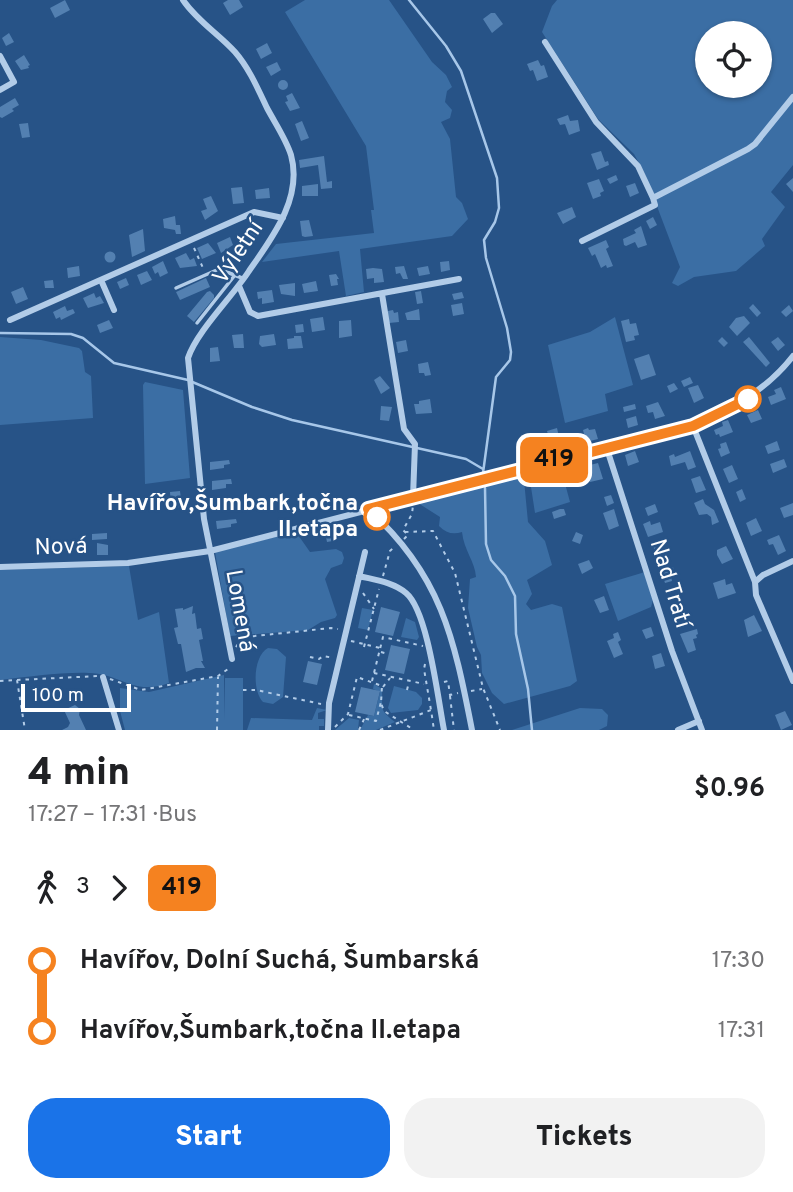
<!DOCTYPE html>
<html lang="en">
<head>
<meta charset="utf-8">
<style>
  :root { --surface:#fff; --page:#f2f2f2; --text:#202124; --muted:#757577; --accent:#1a73e8 }
  body { margin:0; font-family:Overpass,sans-serif; background:var(--page); color:var(--text); height:100vh; display:flex; flex-direction:column; font-size:26px; white-space:nowrap }
  * { box-sizing:border-box; margin:0 }
  p { font-size:23px; color:var(--muted) }
  .icon { flex:none; width:38px; height:38px; fill:none; stroke:currentColor; stroke-width:2; stroke-linecap:round; stroke-linejoin:round }
  .map { position:relative; height:730px; overflow:hidden }
  .details { display:flex; flex-direction:column; background:var(--surface); flex:1 }
  .details>* { flex:none }
  .badge { padding:0 14px; border-radius:10px; font-size:24px; line-height:46px }
  .buttons { position:absolute; left:695px; top:21px; display:grid; gap:14px }
  .buttons a { display:grid; place-items:center; width:77px; height:77px; border-radius:50%; background:var(--surface); box-shadow:0 2px 5px #0004; font-size:35px }
  .scale { position:absolute; left:21px; bottom:18px; width:110px; box-sizing:border-box; padding-left:7px; border:4px solid #fff; border-top:0; font-size:19px; line-height:24px; white-space:nowrap; color:#fff; -webkit-text-stroke:5px #275387; paint-order:stroke }
  .map>.badge { position:absolute; translate:-50% -50%; box-shadow:0 0 0 4px #fff }
  .legs { display:flex; align-items:center; gap:10px; height:77px; padding:0 28px; font-size:23px }
  .legs p { margin-inline-start:auto }
  .head { display:flex; align-items:center; justify-content:space-between; height:119px; padding:0 28px }
  h1 { font-size:38px; font-weight:800; line-height:52px }
  .cta { display:flex; gap:14px; margin-top:auto; padding:14px 28px }
  .cta a { flex:1; height:80px; border-radius:28px; background:var(--accent); color:#fff; font-size:28px; font-weight:800; line-height:80px; text-align:center }
  .cta a+a { background:var(--page); color:var(--text) }
  ul { padding:0 28px; list-style:none }
  li { display:flex; align-items:center; gap:24px; height:70px; font-size:26px }
  li i { display:grid; place-items:center; width:10px; height:100%; margin:0 9px; background:currentColor }
  li i::after { content:''; width:18px; height:18px; margin:-9px; border:5px solid; border-radius:50%; background:var(--surface) }
  li p { margin-inline-start:auto }
  li:first-child i { background:linear-gradient(#0000 50%,currentColor 0) }
  li:last-child i { background:linear-gradient(currentColor 50%,#0000 0) }
  .map>svg:first-child { display:block }
  .green { fill:#3b6ea4; fill-rule:evenodd }
  .lines { fill:none; stroke-linecap:round; stroke-linejoin:round }
  .stream { stroke:#a7c7e9; stroke-width:2.5 }
  .building { fill:#5380b1 }
  .path { stroke:#b2cce8; stroke-width:2; stroke-dasharray:3.5 5; stroke-linecap:butt }
  .lane { stroke:#b2cce8; stroke-width:3.5 }
  .street { stroke:#b2cce8; stroke-width:6 }
  .line-1-casing { stroke:#fff; stroke-width:16 }
  .line-1 { stroke:#f58220; stroke-width:10 }
  .stop-1-dot { fill:#fff; stroke:#f58220; stroke-width:3.5 }
  .labels { text-anchor:middle; dominant-baseline:central; stroke-width:5; stroke-linejoin:round; paint-order:stroke }
  .street-label { font-size:23px; fill:#fff; stroke:#275387 }
  .stop-label { font-size:23px; font-weight:bold; fill:#fff; stroke:#275387; text-anchor:end }
</style>
</head>
<body>
<div class="map">
<svg width="793" height="730" viewBox="0 0 793 730">
  <rect width="100%" height="100%" fill="#275387"/>
  <!-- green -->
  <path class="green" d="M305 0H389L432 62 446 75 452 87 447 91 445 102 452 110 450 118 441 122 450 139 456 197 462 203 468 219 452 236 360 249 364 292 346 296 339 251 262 262 276 244 374 233 371 210H374L366 146 285 12Z
    M557 0H793V165L771 192 785 207 762 239 765 246 736 271 694 277 678 286 672 283 680 267 644 172 634 154 598 119 542 32 552 6ZM707 33H760V86H707Z
    M615 317 633 385 605 394 608 411 565 423 548 345 590 332Z
    M0 337 41 340 79 348 82 351 85 372 91 376 93 418 0 425Z
    M145 382 183 390 190 478 145 484 143 385Z
    M560 465 570 502 535 513 529 474Z
    M514 475 521 476 524 480 528 522 545 541 552 565 527 580 532 594 526 604 531 610 552 604 562 607 577 681 570 686 504 704 492 693 482 673 481 655 477 647 468 608 470 579 476 577C475 561 464 551 462 532 453 535 446 533 439 526L440 517 418 503 423 499Z
    M296 532 310 552 336 549 342 552 344 558 342 564 331 568 325 579 337 615 335 618 321 622 308 630 230 636 215 552Z
    M129 566 138 620 159 612 169 683C132 696 122 674 89 673 60 672 29 677 0 680V570Z
    M645 572 653 600 651 607 618 621 605 584Z
    M362 608 373 610 368 630 358 628Z
    M406 618 415 622 419 637 417 640 401 637Z
    M268 648 277 649 286 657 283 697 273 704 263 702C252 691 253 656 268 648Z
    M224 675V720L225 678H243V730H125L120 711V688L149 692Z
    M374 684 382 689C383 709 378 709 395 722L376 730H360L368 715 374 716 380 692 373 689Z
    M394 686 416 692 422 698V704L418 710 391 713 388 708Z
    M317 708 327 710 318 713V719H324V726H319V730H247L251 718 312 720Z
    M580 708 602 709 608 715 607 726 599 730H512Z
    M349 718 359 720 358 730H335Z"/>
  <g class="lines">
    <!-- stream -->
    <path class="stream" d="M409 0 446 46 461 71 497 178 499 208 495 222 484 240 486 258 507 328 511 352 510 360 496 377 483 473
      M0 333 71 334 83 338 114 363 188 380
      M190 381 252 407 292 420 466 459 483 469
      M485 488 486 544 491 560 505 576 515 596 516 634 528 689 532 730"/>
  </g>
  <!-- building -->
  <path class="building" d="M65 0 70 10 55 18 50 8Z
    M228 0H239L243 7 230 15 223 3Z
    M491 13H495L503 24 492 33 483 19Z
    M9 33 14 42 6 46 2 38Z
    M267 43 272 53 261 59 256 49Z
    M24 55 30 65 28 66 29 68 21 70 15 61Z
    M538 60 541 66 544 65 548 77 537 81 533 70 530 71 527 64Z
    M277 62 281 70 271 76 266 67Z
    M278 85a5 5 0 1 1 10 0a5 5 0 1 1-10 0Z
    M292 93 300 108 290 111 285 102 288 101 286 96Z
    M15 98 19 105 12 109 14 111 2 118 0 117V107Z
    M568 115 570 121 578 120 580 131 569 135 565 124 560 125 557 119Z
    M302 121 309 138 301 141 295 124Z
    M28 123 30 137 22 138 19 124Z
    M601 151 605 162 608 161 609 165 597 170 591 154Z
    M324 156 327 182 332 181V188L321 189 318 165 300 168 299 160Z
    M616 175 618 180 610 184 607 179Z
    M793 178V192L786 184Z
    M599 179 604 191 600 193 601 196 593 199 587 183Z
    M635 183 639 193 630 197 626 186Z
    M318 184V196H302V186Z
    M242 187 244 203 233 204 231 188Z
    M269 188 270 198 256 199 255 190Z
    M211 196 218 211 205 220 201 211 207 209 203 199Z
    M572 207 576 217 563 224 557 213Z
    M175 216 176 225H180L181 234H176L175 230 164 228 163 219Z
    M653 217 657 225 650 229 646 221Z
    M309 220 313 236 305 237 302 236 300 221Z
    M250 224 262 227 259 237 248 235Z
    M641 226 647 245 638 248 635 242 626 246 624 245 623 239 636 233 634 230Z
    M143 229 145 251 132 257 129 235Z
    M230 237 233 245 221 253 217 243Z
    M606 240 609 247 606 249 613 266 607 268 606 265 601 268 595 254 592 256 588 248Z
    M208 243 216 253 202 259 197 248Z
    M104.5 257a5.5 5.5 0 1 1 11 0a5.5 5.5 0 1 1-11 0Z
    M186 253 190 260 194 258 197 266 180 268 175 258Z
    M163 261 168 273 160 277 158 272 155 274 152 267Z
    M449 261 450 270 441 272 440 262Z
    M79 266 80 276 68 278 67 268Z
    M404 266 408 279H403L400 273 396 274 395 267Z
    M428 266 430 274 419 276 417 268Z
    M373 268 382 269 384 282 374 283V278L367 279 366 269Z
    M147 271 152 280 141 285 137 275Z
    M336 274 339 279H337L338 285 331 286 329 275Z
    M126 278 129 285 120 289 117 282Z
    M206 278 210 287 180 300 176 292Z
    M53 280 54 288H45L44 281Z
    M316 281 318 291 304 293 302 284Z
    M295 283V296L281 294 279 285Z
    M23 287 28 299 16 304 11 292Z
    M272 290 274 302 262 304V298L258 299 257 292Z
    M210 291 214 295V298L194 322 187 316 207 292Z
    M421 291 423 303 417 304 415 292Z
    M462 292 464 298 454 300 452 294Z
    M94 293 96 298 100 296 104 303 88 308 83 298Z
    M462 303 464 314 453 316 451 305Z
    M753 304 761 313 757 317 749 308Z
    M789 305 793 311 786 317 781 312Z
    M65 306 67 311 73 309 75 313 61 320 60 317 56 319 53 312Z
    M419 309 420 320H407L405 313Z
    M393 310 394 313 398 312 399 322 389 323 387 314 388 311Z
    M744 316 750 323 737 336 729 327 736 318Z
    M323 317 325 330 312 332 310 319Z
    M629 319 630 324 636 323 639 335 634 336 635 340 626 342 621 321Z
    M109 320 113 328 100 333 97 325Z
    M351 320 352 336 339 338V321Z
    M303 324 304 332 296 333 295 325Z
    M243 334 244 348H234L232 335Z
    M274 334 276 345 262 347 259 344 260 336Z
    M294 336H301L303 348 288 349 287 339 294 338Z
    M722 337 728 343 724 347 718 341Z
    M749 337 770 363 766 367 743 342Z
    M778 337 785 345 778 351 771 342Z
    M406 340 408 351 398 353 396 342Z
    M218 347 220 361 210 362V348Z
    M649 354 656 375 641 380 634 359Z
    M428 362 431 375 425 376 424 373H419L418 364Z
    M380 376 390 388 381 394 374 380Z
    M690 377 693 383 684 387 681 381Z
    M674 383 678 389 670 393 667 386Z
    M698 385 704 398 694 403 688 388Z
    M781 387 786 399 771 405 768 397 776 394 774 390Z
    M430 399 432 413 416 414 414 404H419V401Z
    M658 402 665 416 655 419 653 412 648 413 646 406Z
    M635 404 636 409 624 412 623 407Z
    M381 406 392 407 389 421 380 420Z
    M758 410 762 419 751 423 747 415Z
    M636 416 638 425 628 428 626 419Z
    M728 420 733 432 720 437 719 434 716 435 714 430 723 426 722 422Z
    M557 428 561 446 552 448 547 431Z
    M588 428 589 430 595 429 598 439 586 442 583 430Z
    M777 441 780 450 768 454 765 446Z
    M726 442 730 453 721 457 718 449 721 448 720 444Z
    M635 451 639 462 628 466 625 455Z
    M690 451 696 467 688 470 685 462 671 466 669 456 674 454 675 457Z
    M784 459 787 467 773 473 770 464Z
    M229 460 230 464 224 465V468L210 470V462Z
    M598 463 603 479 590 482 588 475 584 476 582 467Z
    M732 465 738 479 729 483 723 469Z
    M700 476 706 490 696 493 691 479Z
    M231 479 232 484H226V488L212 490V481Z
    M742 489 746 499 740 502 736 492Z
    M180 491 182 507 171 508 170 492Z
    M611 495 614 503 607 506 604 497Z
    M233 499 234 503 227 504 228 508 214 510 213 501Z
    M703 499 705 504 714 510 719 522 712 525 711 517 707 514 699 515 694 503Z
    M793 503V515L784 518 780 508Z
    M655 504 658 512 648 516 645 508Z
    M560 509H564L566 515 554 519 552 512Z
    M614 509 619 526 609 530 603 513Z
    M756 518 762 531 751 536 746 523Z
    M236 519 237 523 231 524V527L217 529 216 521Z
    M650 521 651 525 660 522 663 532 648 537 643 524Z
    M335 530 338 540 327 542 325 532Z
    M576 532 583 535 580 544 572 541Z
    M107 533V539L92 540V534Z
    M779 535 786 551 778 555 773 544 769 545 767 540Z
    M97 543 108 545V555H97Z
    M662 543 666 554 657 557 653 546Z
    M726 546 733 559 722 564 717 555V550Z
    M589 560 593 568 582 574 578 564Z
    M673 567 675 575 671 576 672 581 665 583 661 571Z
    M725 579 726 585 732 583 736 593 718 599 713 583Z
    M604 596 609 610 600 613 594 600Z
    M193 606 192 614 195 613 197 629 201 628 203 639 199 640 203 661H201L205 668H196L186 672 181 644H178L174 628 178 627 175 609 183 608V610Z
    M381 607 400 612 393 636 375 632Z
    M754 615 762 631 748 637 744 620Z
    M651 627 654 636 646 639 642 630Z
    M697 629 698 634 696 635 697 638 693 639 696 650 688 653 680 634Z
    M618 632 621 640 618 642 623 654 614 658 607 641 614 638 613 634Z
    M391 645 410 649 404 674 385 670Z
    M661 653 665 666 655 669 652 656Z
    M308 661 322 664 317 685 303 682Z
    M361 687 380 691 374 716 355 712Z
    M75 705 80 709 79 715 86 730H62L68 727 70 723 64 710Z
    M785 711 792 725 781 730 775 715Z"/>
  <g class="lines">
    <!-- path -->
    <path class="path" d="M194 248 203 268
      M405 532 433 531 455 573 483 688 500 730
      M404 539 408 535 403 530 412 514 413 505
      M383 576 390 551 394 547
      M363 593 374 609
      M236 638 331 628 338 629
      M351 641 380 648
      M236 647 242 638
      M364 647 379 589
      M381 652 388 654
      M310 657 319 659 323 656 334 658
      M425 664 424 669 431 710
      M374 673 424 684
      M110 679 141 690 218 676 231 667
      M17 680 98 676
      M0 681 17 680 25 730
      M372 681 383 637 423 646
      M444 682 448 681 450 695 458 693
      M383 687 390 678
      M243 690H256L321 704
      M407 690 409 682
      M471 691 482 689
      M450 696 454 730
      M349 715 376 721 381 702
      M335 727 348 714 357 677 382 686 381 703 384 711 414 730
      M217 730 218 677
      M359 730 366 715
      M380 730 431 710 434 730"/>
    <!-- lane -->
    <path class="lane" d="M176 288 219 269 242 278
      M197 323 235 275"/>
    <!-- street -->
    <path class="street" d="M183 0C197 21 219 34 235 52 249 68 258 89 267 108 275 123 286 139 291 155 303 198 272 238 249 271 233 296 197 331 188 358L204 519 232 659
      M545 42 596 122 638 166 653 198 748 149 755 144 793 97
      M0 56 14 82 0 90
      M582 241 655 205 653 198
      M101 280 114 310
      M239 286 250 312 258 316 459 279
      M382 294 404 429 415 444 413 497
      M10 320 254 212 283 218
      M693 426 755 582
      M606 446 672 651 702 730
      M368 509C441 574 454 638 472 730
      M793 561 763 575 755 582 756 595 793 681
      M0 567 128 563 210 551 693 426C732 408 766 391 793 356
      M359 576C375 580 393 582 406 593 428 611 438 700 444 730
      M103 677 119 730
      M328 730 329 703 365 552
      M678 730 699 721"/>
  </g>
  <g class="lines">
    <defs>
      <path id="line-1" d="M377 517 368 509 693 426 748 399"/>
    </defs>
    <!-- line-1 casing -->
    <use href="#line-1" class="line-1-casing"/>
    <!-- line-1 -->
    <use href="#line-1" class="line-1"/>
  </g>
  <!-- markers -->
  <g class="stop-1-dot">
    <circle cx="748" cy="399" r="12"/>
    <circle cx="377" cy="517" r="12"/>
  </g>
  <g class="labels">
    <!-- street labels -->
    <g class="street-label">
      <text transform="translate(239 253) rotate(-56)">Výletní</text>
      <text transform="translate(61 548) rotate(-2)">Nová</text>
      <text transform="translate(669 584) rotate(73)">Nad Tratí</text>
      <text transform="translate(239 611) rotate(80)">Lomená</text>
    </g>
    <!-- stop labels -->
    <g class="stop-label">
      <text x="358" y="504">Havířov,Šumbark,točna<tspan x="358" dy="26">II.etapa</tspan></text>
    </g>
  </g>
</svg>
<div class="buttons">
<a><svg class="icon" aria-label="locate" viewBox="0 0 24 24"><circle cx="12" cy="12" r="6"/><path d="M12 2v4M12 18v4M2 12h4M18 12h4"/></svg></a>
</div>
<div class="scale">100 m</div>
<b class="badge" style="left:554px;top:460px;background:#f58220;color:#111">419</b>
</div>
<section class="details">
<div class="head"><div><h1>4 min</h1><p>17:27 – 17:31 · Bus</p></div><b>$0.96</b></div>
<div class="legs"><svg class="icon" aria-label="walk" viewBox="0 0 24 24"><circle cx="13" cy="4" r="2"/><path d="M13 8l-2 6 4 7M11 14l-3 7M7 12l3-4h3l4 4"/></svg>3<svg class="icon" aria-label="forward" viewBox="0 0 24 24"><path d="M9 5l7 7-7 7"/></svg><b class="badge" style="background:#f58220;color:#111">419</b></div>
<ul>
<li><i style="color:#f58220"></i><b>Havířov, Dolní Suchá, Šumbarská</b><p>17:30</p></li>
<li><i style="color:#f58220"></i><b>Havířov,Šumbark,točna II.etapa</b><p>17:31</p></li>
</ul>
<div class="cta"><a>Start</a><a>Tickets</a></div>
</section>
</body>
</html>
